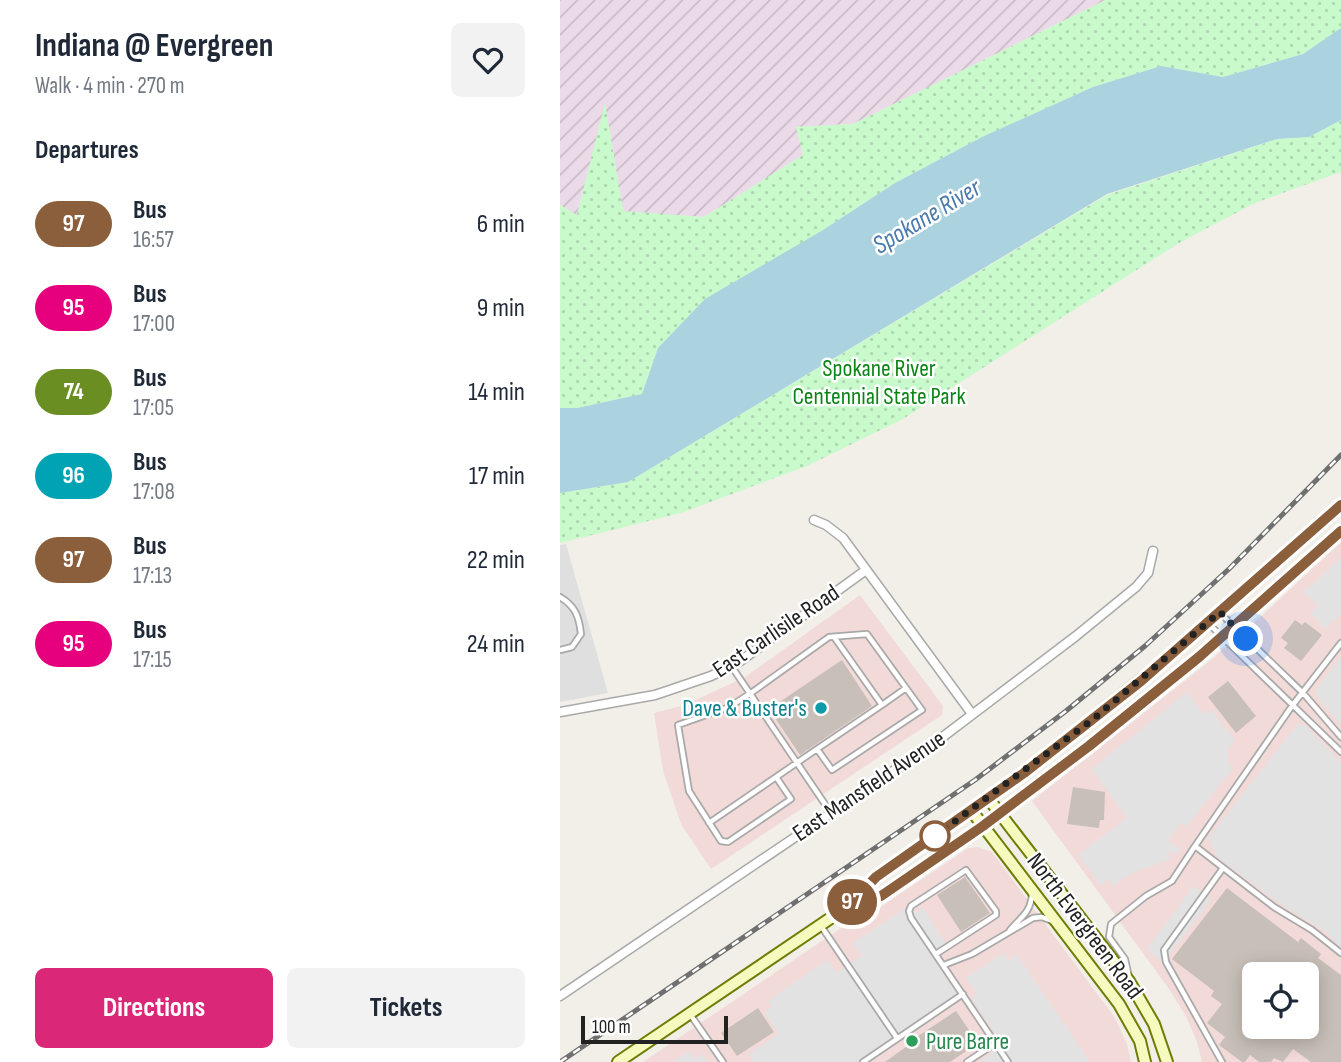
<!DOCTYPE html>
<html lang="en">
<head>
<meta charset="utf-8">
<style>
  :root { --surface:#fff; --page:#f2f2f3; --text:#1f2937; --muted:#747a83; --accent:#db2777 }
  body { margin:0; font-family:"Sofia Sans Condensed",sans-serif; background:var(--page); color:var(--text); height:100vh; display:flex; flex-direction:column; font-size:26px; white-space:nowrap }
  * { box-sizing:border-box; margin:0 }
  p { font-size:23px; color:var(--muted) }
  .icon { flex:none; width:38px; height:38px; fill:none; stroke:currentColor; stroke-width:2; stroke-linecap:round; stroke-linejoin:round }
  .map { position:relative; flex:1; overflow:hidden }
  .drawer { display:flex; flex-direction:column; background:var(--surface); width:560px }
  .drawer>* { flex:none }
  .badge { padding:0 14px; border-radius:23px; font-size:24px; line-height:46px }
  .fabs { position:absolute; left:682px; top:962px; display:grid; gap:14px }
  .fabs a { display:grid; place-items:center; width:77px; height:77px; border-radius:10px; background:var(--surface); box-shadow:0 4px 18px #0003; font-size:35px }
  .scale { position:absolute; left:21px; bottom:18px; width:147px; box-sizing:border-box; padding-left:7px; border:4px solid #222; border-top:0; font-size:19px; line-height:24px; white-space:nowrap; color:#222; -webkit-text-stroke:5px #fff; paint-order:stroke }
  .you { position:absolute; width:35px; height:35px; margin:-18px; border:5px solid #fff; border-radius:50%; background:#1a73e8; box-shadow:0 0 0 10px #1a73e833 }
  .map>.badge { position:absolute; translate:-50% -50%; box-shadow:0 0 0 4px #fff }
  h2 { padding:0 35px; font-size:26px; line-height:63px }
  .round { display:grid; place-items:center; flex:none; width:74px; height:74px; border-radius:10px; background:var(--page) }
  .head { display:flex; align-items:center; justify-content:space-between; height:119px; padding:0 35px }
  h1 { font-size:33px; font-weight:700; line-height:52px }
  .action { display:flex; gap:14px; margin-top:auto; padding:14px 35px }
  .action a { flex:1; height:80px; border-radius:10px; background:var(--accent); color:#fff; font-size:28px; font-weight:700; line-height:80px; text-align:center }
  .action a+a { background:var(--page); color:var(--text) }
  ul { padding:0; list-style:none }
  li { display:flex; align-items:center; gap:21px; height:84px; padding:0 35px }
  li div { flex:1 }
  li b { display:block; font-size:26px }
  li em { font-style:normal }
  li .badge { min-width:77px; font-weight:700; text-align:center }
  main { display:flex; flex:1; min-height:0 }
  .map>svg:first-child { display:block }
  .residential { fill:#e0dfdf }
  .commercial { fill:#f2dad9; fill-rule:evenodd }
  .industrial { fill:url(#industrial-furrows) }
  .park { fill:url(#park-dots) }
  .parking { fill:#e2e2e2 }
  .water { fill:#aad3df }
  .building { fill:#c7bfb8; fill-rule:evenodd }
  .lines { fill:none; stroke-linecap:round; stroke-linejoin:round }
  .service-casing { stroke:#a9a9a9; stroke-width:8 }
  .minor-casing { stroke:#a9a9a9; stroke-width:11 }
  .secondary-casing { stroke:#707d05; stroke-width:14 }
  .service { stroke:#fff; stroke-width:4.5 }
  .minor { stroke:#fff; stroke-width:8 }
  .secondary { stroke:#f7fabf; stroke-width:10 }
  .rail-casing { stroke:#707070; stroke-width:5 }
  .rail { stroke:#fff; stroke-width:2.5; stroke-dasharray:8; stroke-linecap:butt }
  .line-casing { stroke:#fff; stroke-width:16 }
  .line { stroke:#8b5e3c; stroke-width:10 }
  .walk { stroke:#222; stroke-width:7; stroke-dasharray:0 12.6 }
  .culture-dot { fill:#0f9aa8; stroke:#fff; stroke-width:2.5 }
  .stop-dot { fill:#fff; stroke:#8b5e3c; stroke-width:3.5 }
  .leisure-dot { fill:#2e9e5b; stroke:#fff; stroke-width:2.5 }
  .labels { text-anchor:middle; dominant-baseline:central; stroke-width:5; stroke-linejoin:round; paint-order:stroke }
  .park-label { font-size:24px; fill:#0c8416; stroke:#fff }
  .street-label { font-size:24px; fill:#222; stroke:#fff }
  .culture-label { font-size:24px; fill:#0d838f; stroke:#fff; text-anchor:end }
  .leisure-label { font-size:24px; fill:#27864d; stroke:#fff; text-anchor:start }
  .water-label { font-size:26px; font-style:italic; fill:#4a7aab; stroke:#fff }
</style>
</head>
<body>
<main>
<section class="drawer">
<div class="head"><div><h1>Indiana @ Evergreen</h1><p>Walk · 4 min · 270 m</p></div><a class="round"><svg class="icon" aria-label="heart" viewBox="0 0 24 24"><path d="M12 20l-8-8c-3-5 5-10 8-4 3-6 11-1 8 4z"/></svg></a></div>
<h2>Departures</h2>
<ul>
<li><span class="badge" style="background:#8b5e3c;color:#fff">97</span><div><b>Bus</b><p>16:57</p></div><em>6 min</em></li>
<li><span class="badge" style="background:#e6007e;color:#fff">95</span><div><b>Bus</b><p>17:00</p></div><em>9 min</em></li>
<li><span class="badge" style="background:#6b8e23;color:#fff">74</span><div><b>Bus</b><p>17:05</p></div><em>14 min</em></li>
<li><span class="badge" style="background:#00a3b4;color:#fff">96</span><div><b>Bus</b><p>17:08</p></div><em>17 min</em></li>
<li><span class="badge" style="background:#8b5e3c;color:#fff">97</span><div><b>Bus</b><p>17:13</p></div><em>22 min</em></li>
<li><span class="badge" style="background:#e6007e;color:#fff">95</span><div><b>Bus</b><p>17:15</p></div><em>24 min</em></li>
</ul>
<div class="action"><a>Directions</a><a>Tickets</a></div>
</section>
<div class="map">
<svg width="781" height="1062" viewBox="0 0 781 1062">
  <defs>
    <pattern id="industrial-furrows" width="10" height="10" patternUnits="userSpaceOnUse" patternTransform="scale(1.75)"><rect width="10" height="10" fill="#ebdbe8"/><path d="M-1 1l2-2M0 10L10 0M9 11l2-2" fill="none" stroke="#c9bcc7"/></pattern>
    <pattern id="park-dots" width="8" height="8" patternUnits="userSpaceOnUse" patternTransform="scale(1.75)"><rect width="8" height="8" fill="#c8facc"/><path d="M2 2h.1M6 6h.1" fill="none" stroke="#acd6af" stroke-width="1.8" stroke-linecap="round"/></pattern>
  </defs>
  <rect width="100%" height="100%" fill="#f2efe9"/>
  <!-- residential -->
  <path class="residential" d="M6 544 48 693 0 702V545Z"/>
  <!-- commercial -->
  <path class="commercial" d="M781 542V1062H642L637 1042 626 1016 609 989 472 801 646 664 696 621ZM695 975H747V1027H695Z
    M300 595 383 706 382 715 151 869 121 824 103 771 94 713 125 705 185 677Z
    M418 847 432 852 555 1018 567 1044 571 1062H83L290 922 303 919 408 848Z"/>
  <!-- industrial -->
  <path class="industrial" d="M0 0H546L293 124 237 127 243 155 144 217 63 212 45 105 17 216 0 205Z"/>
  <!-- park -->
  <path class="park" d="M546 0H781V28L743 54 663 77 601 66 533 87 422 137 335 183 263 230 98 348 82 394 17 408H0V205L17 215 45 103 63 211 144 217 243 155 236 127 293 124Z
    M781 120V172L695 203 619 243 341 420 247 466 121 513 0 543V493L68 482 547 195 717 139 749 137Z"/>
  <!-- parking -->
  <path class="parking" d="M781 558V614L765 629 751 613 758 606 744 592Z
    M781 656V725L758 698 756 690Z
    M627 692 644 714 651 710 675 740 668 749V763L673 768 626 827 621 823 608 840 620 849 615 855 608 851 610 859 568 875 553 886 548 879 541 885 518 855 567 818 532 769Z
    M738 724 746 726 781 763V948L765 931 726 908 658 858 648 838Z
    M634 886 651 900 603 963 587 949Z
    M349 906 354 913 363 908 386 944 371 955 398 996 301 1062H194L189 1054 219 1034 205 1013 212 1007 208 1001 267 960 276 973 302 956 293 943Z
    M443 953 449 960 457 955 530 1062H418L443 1045 411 999 417 994 406 978Z
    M129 1051 134 1059 142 1054 148 1062H113Z"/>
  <!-- water -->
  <path class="water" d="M781 28V120L749 137 717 139 547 194 68 482 0 493V408H17L82 394 98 348 145 299 263 230 335 183 422 137 533 87 601 66 663 77 743 54Z"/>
  <!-- building -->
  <path class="building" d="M735 620 742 625 745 622 762 635 741 661 724 648 728 643 721 638Z
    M282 660 312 706 240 755 209 709Z
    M668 681 696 716 676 733 648 697Z
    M513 787 545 792 544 820H540L539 828 507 824Z
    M405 877 430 913 401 932 377 895Z
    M667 888 738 942 741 938 761 954 758 958 781 975V1062H751L733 1049 723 1062 714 1058 711 1062H699L690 1055 685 1062H682L659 1045 665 1037 647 1023 662 1004 651 996 654 991 612 959ZM695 975H747V1027H695Z
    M198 1008 214 1032 177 1056 161 1033Z
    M396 1011 418 1043 390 1062H325L350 1044 349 1042Z"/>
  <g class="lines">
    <defs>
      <path id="service" d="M0 597C15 606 19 616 21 634L12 647 0 650
        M660 613 743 693 781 737
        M649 624 781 752
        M274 637 322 705 346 688
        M781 643 732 706 635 846 714 907 752 930 781 953
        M172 667 271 813
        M257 749 322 705
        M149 823 257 749 272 770 362 710 307 634 269 637 191 693 169 707 118 725 129 791 161 841 168 842 231 799 216 777
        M261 926 337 1038
        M450 930C461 917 471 912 472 894
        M376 954 436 915V911L406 870 351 906 349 911 351 918 448 1062
        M384 965 412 954 473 918 482 917 492 921
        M569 977 565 959 549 937 551 924 586 896 612 881 635 846
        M130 1014 163 1062
        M303 1062 403 994
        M407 1062 436 1043
        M662 1062 606 962 604 950 663 868"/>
      <path id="minor" d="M254 520 266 525 283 538 412 714
        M0 712 95 695 151 676 179 662 306 570
        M0 996 376 742 516 636 576 587 588 573 593 551"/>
      <path id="secondary" d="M428 798 569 981 594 1024 607 1062
        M411 810 559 1004 580 1041 585 1062
        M290 906 321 896 423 826 529 746 639 657 781 531
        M58 1062 287 907 316 877 464 773 597 667 781 505"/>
    </defs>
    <!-- service casing -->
    <use href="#service" class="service-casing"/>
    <!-- minor casing -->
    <use href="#minor" class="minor-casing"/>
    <!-- secondary casing -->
    <use href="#secondary" class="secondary-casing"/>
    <!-- service -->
    <use href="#service" class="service"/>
    <!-- minor -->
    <use href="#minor" class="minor"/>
    <!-- secondary -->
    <use href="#secondary" class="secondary"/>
    <defs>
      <path id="rail" d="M0 1062 415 780 506 711 585 646 670 568 781 455"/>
    </defs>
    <!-- rail casing -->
    <use href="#rail" class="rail-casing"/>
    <!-- rail -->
    <use href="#rail" class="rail"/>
  </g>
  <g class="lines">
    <defs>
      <path id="line" d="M781 505 581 681 464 773 316 877 287 907 321 896 423 826 529 746 639 657 781 531"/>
    </defs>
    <!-- line casing -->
    <use href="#line" class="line-casing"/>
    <!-- line -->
    <use href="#line" class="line"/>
    <!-- walk -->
    <path class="walk" d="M375 836 532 720 660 612 686 639"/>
  </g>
  <!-- markers -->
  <circle class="culture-dot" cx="261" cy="708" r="7"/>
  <circle class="stop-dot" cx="375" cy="836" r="14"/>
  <circle class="leisure-dot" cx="352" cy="1041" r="7"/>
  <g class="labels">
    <!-- park labels -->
    <g class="park-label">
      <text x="319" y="368">Spokane River<tspan x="319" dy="28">Centennial State Park</tspan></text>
    </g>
    <!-- street labels -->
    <g class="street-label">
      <text transform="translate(216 631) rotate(-34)">East Carlisile Road</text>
      <text transform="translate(309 786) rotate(-34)">East Mansfield Avenue</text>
      <text transform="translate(525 926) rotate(53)">North Evergreen Road</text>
    </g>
    <!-- culture labels -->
    <g class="culture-label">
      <text x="247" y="708">Dave &amp; Buster's</text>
    </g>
    <!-- leisure labels -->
    <g class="leisure-label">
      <text x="366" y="1041">Pure Barre</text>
    </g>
    <!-- water labels -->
    <g class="water-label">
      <text transform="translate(367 217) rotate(-31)">Spokane River</text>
    </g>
  </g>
</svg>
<div class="fabs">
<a><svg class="icon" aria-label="locate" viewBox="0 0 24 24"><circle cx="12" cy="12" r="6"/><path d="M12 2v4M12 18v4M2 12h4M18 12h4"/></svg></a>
</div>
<div class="scale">100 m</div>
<div class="you" style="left:686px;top:639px"></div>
<b class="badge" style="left:292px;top:902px;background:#8b5e3c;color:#fff">97</b>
</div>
</main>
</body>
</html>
